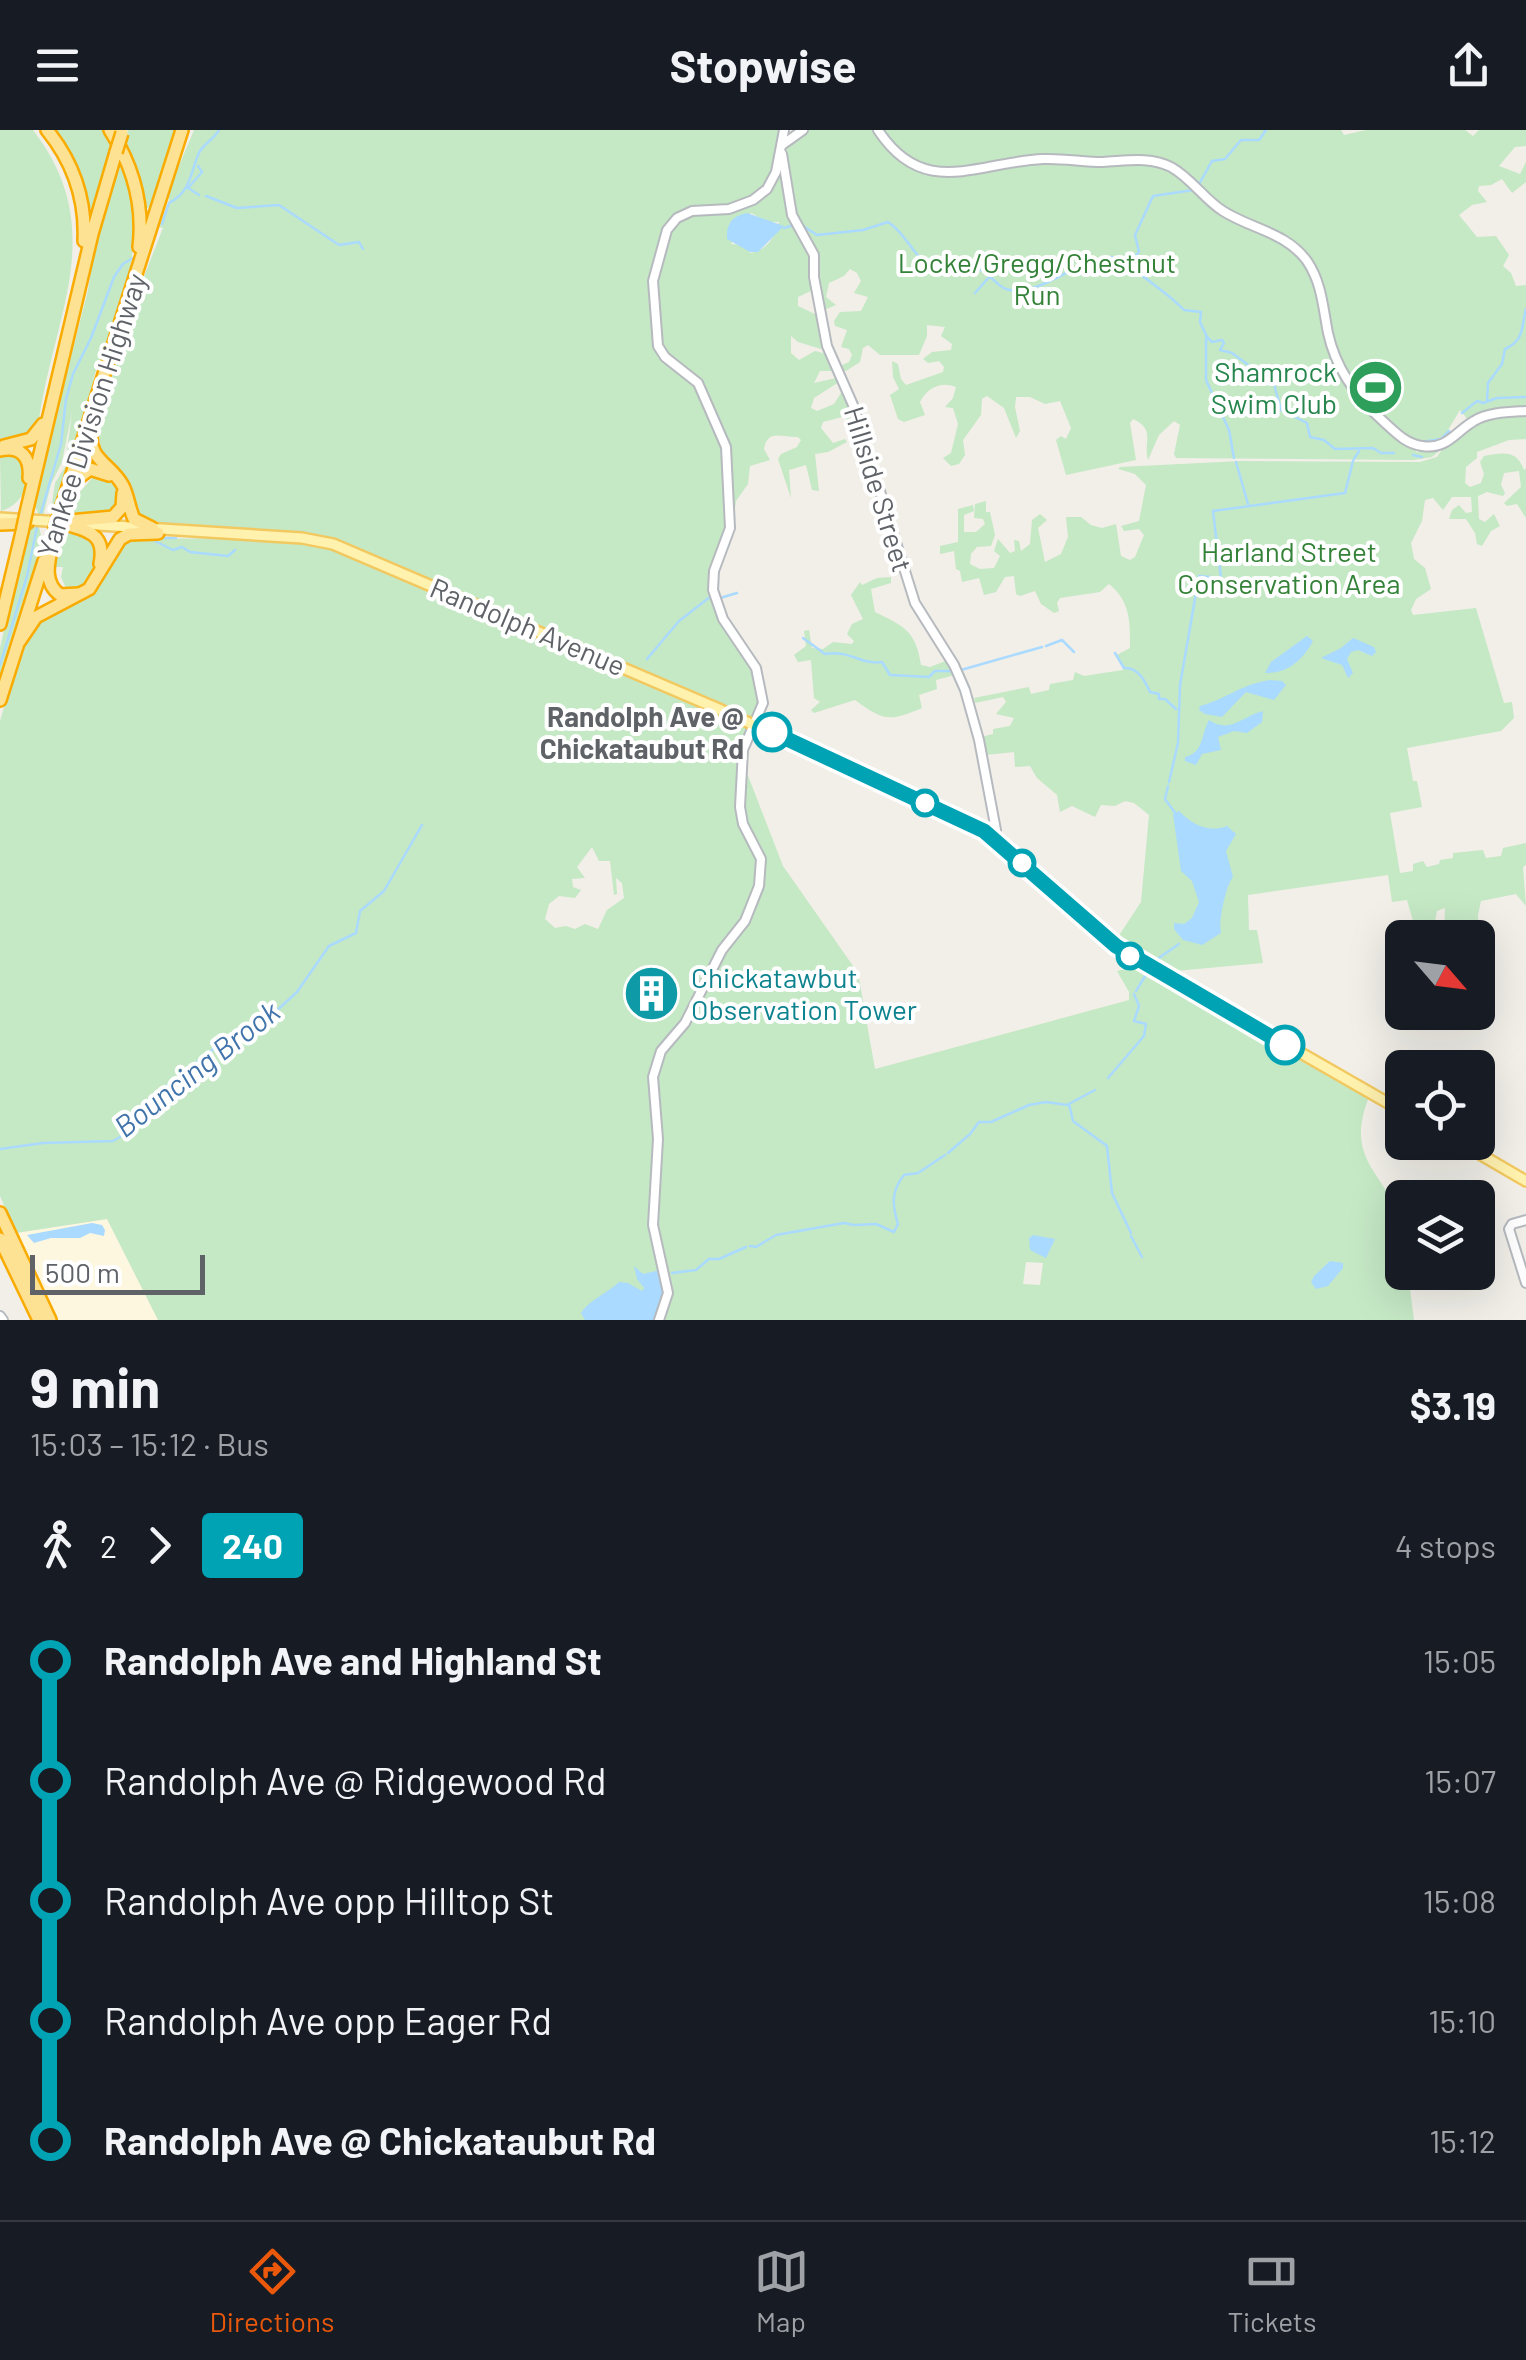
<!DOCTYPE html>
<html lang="en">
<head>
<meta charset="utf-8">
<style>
  :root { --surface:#171b24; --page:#20242c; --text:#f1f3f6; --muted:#9ea1a6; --line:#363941; --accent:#ea580c }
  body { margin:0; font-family:Barlow,sans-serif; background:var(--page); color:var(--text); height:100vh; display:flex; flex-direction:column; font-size:38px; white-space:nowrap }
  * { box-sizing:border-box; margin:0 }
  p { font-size:32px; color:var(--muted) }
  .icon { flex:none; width:55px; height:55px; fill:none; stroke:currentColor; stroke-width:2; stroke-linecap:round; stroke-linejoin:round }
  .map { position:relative; height:1190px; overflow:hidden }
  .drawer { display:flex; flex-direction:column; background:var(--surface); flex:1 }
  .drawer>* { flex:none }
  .badge { padding:0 20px; border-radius:8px; font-size:35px; line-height:65px }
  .needle { width:65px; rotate:118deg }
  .fabs { position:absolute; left:1385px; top:790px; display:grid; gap:20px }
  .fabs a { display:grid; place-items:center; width:110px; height:110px; border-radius:15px; background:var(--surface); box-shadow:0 10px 40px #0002; font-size:50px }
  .scale { position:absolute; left:30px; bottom:25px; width:175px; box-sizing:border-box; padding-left:10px; border:5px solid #5f6368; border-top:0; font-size:28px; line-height:35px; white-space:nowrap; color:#5f6368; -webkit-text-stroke:8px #fff; paint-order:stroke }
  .map>.badge { position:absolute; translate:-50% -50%; box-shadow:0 0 0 5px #fff }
  .legs { display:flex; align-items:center; gap:15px; height:110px; padding:0 30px; font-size:32px }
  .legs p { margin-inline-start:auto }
  .headline { display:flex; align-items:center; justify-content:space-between; height:170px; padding:0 30px }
  h1 { font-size:55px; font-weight:700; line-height:75px }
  ul { padding:0 30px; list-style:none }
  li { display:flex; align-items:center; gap:35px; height:120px; font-size:38px }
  li i { display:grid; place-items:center; width:15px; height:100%; margin:0 12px; background:currentColor }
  li i::after { content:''; width:25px; height:25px; margin:-12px; border:8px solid; border-radius:50%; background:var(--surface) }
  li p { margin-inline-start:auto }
  li:first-child i { background:linear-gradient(#0000 50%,currentColor 0) }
  li:last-child i { background:linear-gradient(currentColor 50%,#0000 0) }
  header { display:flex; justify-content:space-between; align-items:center; height:130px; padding:0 30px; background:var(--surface); font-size:45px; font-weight:700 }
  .dock { display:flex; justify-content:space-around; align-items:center; height:140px; border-top:2px solid var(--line); background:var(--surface); font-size:28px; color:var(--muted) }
  .dock a { display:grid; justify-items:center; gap:5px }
  .dock .selected { color:var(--accent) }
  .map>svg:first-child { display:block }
  .commercial { fill:#fef7e0 }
  .green { fill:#c5e8c5; fill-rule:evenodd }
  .water { fill:#aadaff }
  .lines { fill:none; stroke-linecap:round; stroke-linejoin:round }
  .stream { stroke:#aadaff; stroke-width:2.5 }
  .secondary-casing { stroke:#b6babf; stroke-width:12 }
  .primary-casing { stroke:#f2c960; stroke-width:14 }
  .highway-casing { stroke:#f9ab00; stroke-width:16 }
  .secondary { stroke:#fff; stroke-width:8 }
  .primary { stroke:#fff2af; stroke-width:9 }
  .highway { stroke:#fde293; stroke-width:11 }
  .highway-bridge-casing { stroke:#f9ab00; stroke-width:16; stroke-linecap:butt }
  .highway-bridge { stroke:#fde293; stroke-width:11 }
  .line-1-casing { stroke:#fff; stroke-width:22 }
  .line-1 { stroke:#00a3b4; stroke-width:15 }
  .stop-1-dot { fill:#fff; stroke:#00a3b4; stroke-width:5 }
  .labels { text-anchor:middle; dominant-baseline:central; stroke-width:8; stroke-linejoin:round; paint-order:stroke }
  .park-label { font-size:28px; fill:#348238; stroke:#fff }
  .leisure-label { font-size:28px; fill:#27864d; stroke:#fff; text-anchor:end }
  .street-label { font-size:28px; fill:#5f6368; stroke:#fff }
  .stop-label { font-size:28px; font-weight:bold; fill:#5f6368; stroke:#fff; text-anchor:end }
  .culture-label { font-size:28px; fill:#0d838f; stroke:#fff; text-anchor:start }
  .water-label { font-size:30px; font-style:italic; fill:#4174aa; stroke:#fff }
</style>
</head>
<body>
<header><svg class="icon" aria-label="menu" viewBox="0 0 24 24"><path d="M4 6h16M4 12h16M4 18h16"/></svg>Stopwise<svg class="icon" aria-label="share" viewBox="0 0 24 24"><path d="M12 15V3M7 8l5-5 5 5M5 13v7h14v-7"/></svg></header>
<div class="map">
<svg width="1526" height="1190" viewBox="0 0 1526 1190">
  <rect width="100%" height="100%" fill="#f1efe8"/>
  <!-- commercial -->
  <path class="commercial" d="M107 1089 158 1190H57L16 1103Z"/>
  <!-- green -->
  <path class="green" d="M0 0H33C109 99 55 182 39 289L29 304 0 312Z
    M52 0H104L112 10 91 81 87 83Z
    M128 0H177L154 75 145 79 124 12Z
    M194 0H782L773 45 759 64 724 78 694 76 672 89 651 156 655 217 693 250 724 321 727 400 711 458 721 491 754 543 760 572 752 589 330 408 151 395 142 388 109 331 101 325 98 297 103 271 119 217 129 198 132 177 163 98 159 97 169 70 168 62Z
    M808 0H874C886 17 898 34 918 41 954 54 994 38 1030 32 1058 29 1142 27 1166 38 1186 47 1200 69 1218 81 1250 103 1292 106 1311 143 1324 167 1323 199 1331 224 1345 268 1382 291 1417 318L1416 323 1421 319 1437 318 1438 322 1432 327 1414 330 1176 328 1174 324 1180 295 1174 291 1159 305 1148 330C1143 312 1156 299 1133 289L1130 293 1136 330 1066 345 1056 310 1061 306 1066 309 1071 298 1060 271 1045 274 1030 267H1016L1015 277 1020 301 1016 308 1004 278 987 266 982 269 981 285 963 310 965 325 959 334 951 336 943 328 951 323 958 294 953 278 945 277 953 268 956 257C941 251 927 258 920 272L925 285 904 292 898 289 890 265 899 259 893 247 892 231 898 234 901 249 906 255 943 242 944 237 939 231 928 233 923 229 932 222 951 220 952 214 941 206 945 197 927 195V206L919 225H880L868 215 863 218 860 232 846 241 840 240V236L849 232 852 225 849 219 841 217 847 200 835 196 834 191 840 182 861 181 868 167 854 163 861 151 857 143 850 139 844 146 829 153 826 167 836 175 824 180 816 145 817 129 793 79 786 19Z
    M880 0H1341L1344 5 1366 0H1465L1473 6 1479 0H1526V16L1515 17 1499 36 1520 44 1526 32V52L1512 63 1502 49 1491 55 1479 56 1478 61 1487 72 1472 75 1459 85 1477 107 1496 106 1509 125 1503 136 1511 143 1516 156 1526 155V279L1468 290 1460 280 1448 300V306C1411 333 1373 279 1352 253H1359L1353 243 1349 245 1344 241 1306 125 1224 79 1171 34 1119 28H1085L941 39C913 34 898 21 880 0Z
    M119 29C125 36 127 46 129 57 142 111 126 165 108 217 102 234 91 240 94 259L60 365 55 373V386L50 387 55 353 65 337 72 282 62 332 51 354 43 386H39L34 373 88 160 98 96Z
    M780 38 790 86 811 128 813 160 798 167V176L817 185 825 217 821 219 798 212 791 206V223L799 230 815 221 827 224 832 241H820L814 253 836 248 839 252 814 268 811 278 817 281 834 274 841 263 845 266 852 293 842 287 823 292 821 298 833 313 845 309 847 312 828 322 815 324 819 361 812 360 806 335 789 340 791 368 778 329 781 324 797 317 801 310 798 307C784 308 767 298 764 319L770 330 750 336 748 354 736 371 734 385 731 324 701 252 661 217 656 150 671 96C698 63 756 107 780 38ZM751 83 768 92H779C775 107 767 120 751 123L742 115 731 114Z
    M1502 286H1526V309L1509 310 1477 322V328L1466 337 1465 353 1470 357 1481 353 1484 344 1480 332 1484 326C1503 323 1516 319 1524 340L1526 338V388L1517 374 1507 376 1504 373 1521 357 1519 341 1504 343 1501 355 1505 363 1503 366 1487 362 1478 366 1479 389 1485 392 1494 384 1500 396 1491 401 1482 416 1477 414 1475 403 1466 389H1449L1452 380 1459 375 1466 383 1472 382 1471 367H1452L1443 380 1433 368 1425 370 1422 391 1411 413 1414 429 1425 438 1431 459 1416 469 1411 480 1413 485 1476 478 1504 573 1512 572 1514 588 1501 601 1407 618 1413 651H1417L1422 677 1390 683 1400 743 1413 741V734L1423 731 1427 737 1439 734 1440 730 1453 728V723L1483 720 1486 728 1501 726 1503 718 1526 713V735L1523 737 1526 776 1516 764 1481 771 1478 785 1479 813 1478 808 1444 807 1445 778 1437 781 1434 797 1416 802 1407 770 1392 772 1388 745 1248 765 1249 800H1257L1263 833 1164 842 1116 810 1141 772 1149 685 1134 673 1125 671 1115 676 1101 675 1095 687 1072 676 1060 682 1057 665 1037 648 1030 636 1015 637 1014 622 985 625 981 607 993 604V599L1010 596 1014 588 996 584 1006 572 1003 567 975 573 974 568 1029 557 1031 564 1049 560 1050 554 1073 550 1075 542 1084 546 1123 540 1117 525 1130 518C1130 492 1131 472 1109 454L1100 462 1060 468 1057 473 1059 481 1054 483 1041 474 1035 461 1020 466 1016 464 1014 446 1005 447 996 462 984 465 979 448 962 452 960 441 956 439 954 421 940 424V416L958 412V379L973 375 974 381 964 385V402H976L985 394 983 389 974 388 975 374 986 371V382H990L995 405 991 416 977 417 971 424 970 434 980 439 994 438 1000 426 994 421 998 409 1010 423 1015 421 1014 410 1019 411 1021 421 1030 414 1032 390 1040 384 1047 390 1038 398 1045 432 1061 424 1068 407 1066 387H1081L1091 395 1102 398 1116 394 1121 426 1130 430 1135 427 1144 405 1139 399 1124 401 1121 396 1139 391 1146 355 1135 344 1118 339 1120 337 1241 331 1420 332 1437 327C1452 303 1476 292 1502 286Z
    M15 323C34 343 28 373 1 381L0 325Z
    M95 345 113 354 121 367 113 384 68 389 71 372Z
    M27 396 39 397 43 413 41 427H37L33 440 36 441C30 452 14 493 16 506L0 553V518Z
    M77 401 95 410C98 430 95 445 79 459L66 458 61 447 63 437H54L59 405Z
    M130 409C192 409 274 404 333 419L754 599C746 614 743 626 747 643L783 736 858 843 875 939 1129 870V862L1117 841 1139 836 1369 967C1343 1032 1387 1042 1401 1094 1405 1109 1402 1127 1402 1142L1408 1143 1414 1190H158L107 1089 16 1103 0 1066V591C8 566 20 506 41 490 59 478 81 477 96 460 110 443 110 420 130 409ZM592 717 599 731H610L614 765 617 764 616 748 622 753 624 768 607 780 598 799 585 794 575 799 566 796 555 798 545 789 549 774 559 766 575 768 581 760 573 757 572 749 585 748 577 737ZM1026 1132 1043 1133 1040 1155 1023 1154Z
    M891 447V453L871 459 875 482C904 496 916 501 921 535L930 537 948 530 955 545 936 550 937 559 919 565 922 578C888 592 884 591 855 570L814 583 811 580 820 572 814 568 811 530 798 532 794 525 806 516 804 501 809 500 812 518 823 519 833 512 852 514 854 511 847 504 852 494 863 489 851 465 860 452 862 455 877 448Z"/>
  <!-- water -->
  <path class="water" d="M747 83 784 96 758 122H750L727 109C726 94 732 86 747 83Z
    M1307 506 1313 511C1303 530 1287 544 1265 543L1271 532Z
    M1353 508 1374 517 1376 522 1372 526 1358 520 1351 522 1347 529 1353 543 1348 548 1342 535 1321 528 1341 518Z
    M1270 550 1282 551 1286 555 1274 570 1246 562 1222 587 1205 584 1199 580 1200 576C1229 568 1239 555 1270 550Z
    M1263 581 1262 592 1247 603 1234 601 1218 607 1221 620 1202 624 1196 635 1185 631V627C1204 623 1201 604 1209 590 1230 604 1241 587 1263 581Z
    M1179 681C1193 695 1208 703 1227 696L1236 704 1226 721 1233 747C1226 755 1218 792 1221 803L1202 815 1183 810 1174 799V793L1184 794 1192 788 1199 772 1192 751 1181 741 1173 684Z
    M92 1093 102 1095 105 1100 104 1106 90 1103 80 1108H51L34 1113 27 1105Z
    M1033 1105 1055 1109 1046 1128 1030 1120 1029 1108Z
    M1330 1131 1343 1133V1138L1328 1156 1316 1159 1311 1152 1314 1146Z
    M634 1136 643 1144 660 1140 664 1163 654 1190H585L581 1183C590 1169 608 1163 619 1152L628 1153 642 1161 644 1158 637 1149Z"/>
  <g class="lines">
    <!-- stream -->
    <path class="stream" d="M198 36 202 42 188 58 199 65
      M1198 56 1212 31 1225 29 1241 10H1259L1266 0
      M206 66 237 78 279 75 339 115 359 112 363 119
      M162 94 169 73C190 62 190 46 198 25 202 14 213 11 219 0
      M803 96 817 105 863 100 888 92C910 106 915 135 942 141 955 144 969 139 983 140 990 146 999 157 1006 159 1029 167 1061 144 1081 136 1091 132 1102 130 1112 127L1124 136 1129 134C1146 151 1166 161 1184 180L1201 182 1200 192 1207 207
      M784 98 794 95
      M1129 133 1139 122 1135 105 1153 66 1193 60
      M975 163 990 146
      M1207 207 1212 212 1222 210 1224 213 1220 220 1232 223 1274 254 1281 280 1307 293 1310 307 1324 310 1335 319 1373 318 1381 323H1394
      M1206 208V250L1229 300 1234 328
      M1487 270 1488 253 1502 234 1505 219C1525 210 1521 197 1526 179
      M1462 283 1477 271 1483 273 1497 268 1526 267
      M1421 312 1441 309 1449 301
      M1413 325 1422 327
      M1354 329 1359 321
      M1236 332 1248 374
      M40 386 61 314 66 269 73 244 91 208 114 147 123 134 133 128
      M158 408H176
      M151 409 173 420 182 417 190 422 228 426 235 420
      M719 464 720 468 737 463
      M803 508 825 524C852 520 859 535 882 532L890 545 929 547 935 541H952
      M1046 516 1062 510 1074 522
      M1115 523 1124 538C1138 537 1145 551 1150 562L1159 564V569H1165L1176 579
      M647 529 679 491 710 467
      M0 535 27 446 37 397
      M961 540 1042 517
      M1169 652 1178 613 1180 555 1199 446 1221 448 1213 381 1345 363 1353 331
      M1168 656 1165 669 1176 684
      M1153 832 1179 814
      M1136 861 1147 843
      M1108 948 1144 906 1146 894 1134 891 1139 876 1134 864
      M1069 974 1073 991 1107 1016 1112 1063 1131 1103
      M0 1019 43 1013 113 1011 120 1007 154 966 216 917 274 883 297 862 329 816 356 803 360 781 384 761 422 695
      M948 1023 970 1004 979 992H991L1029 975 1046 972 1067 975 1095 960
      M856 1095 876 1094 894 1102 898 1094C892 1075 891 1061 904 1045L918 1043 945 1025
      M1131 1106 1142 1127
      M750 1116 756 1117 776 1105 844 1093 854 1095
      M672 1143 696 1140 709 1129H719L746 1117"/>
    <defs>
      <path id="secondary" d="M878 0C924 70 977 32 1043 29 1063 28 1083 32 1103 32 1126 31 1149 26 1171 37 1191 48 1204 69 1223 81 1251 99 1286 102 1307 131 1322 153 1323 178 1328 203 1336 240 1357 268 1384 292 1395 302 1406 314 1422 316 1447 320 1455 302 1474 291 1488 282 1510 282 1526 281
        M782 15 803 0
        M782 24 792 85 814 125V147L827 216 853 275 915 473 954 535 965 560 979 610 996 700 993 708
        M1526 1090 1512 1094 1509 1099 1526 1153
        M0 1186 3 1190
        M659 1190 668 1163 653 1095 658 1009 653 947 661 921 685 893 722 820 745 791 759 756 761 729 743 694 740 677 743 620 763 573 756 538 723 489 713 460 714 441 730 398 726 317 698 253 665 227 658 216 653 151 667 100 677 88 692 81 729 79 753 70 767 59 776 42 784 0"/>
      <path id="primary" d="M0 388 62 392
        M83 394 302 408 333 414 721 580 975 696 997 711 1086 793 1123 821 1402 981
        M1459 1012 1526 1051"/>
      <path id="highway" d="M47 0C73 32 86 70 84 111
        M110 0C133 36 144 75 139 117
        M92 299C86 330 111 333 123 356 128 366 129 378 134 389L152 398
        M4 316 31 309 43 294
        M0 320C21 315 31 328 29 348
        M74 351 90 339 109 345
        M26 383 92 104 116 22
        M59 385 182 0
        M70 391 113 387 122 377 123 363
        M0 394 27 393
        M72 396C94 402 105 409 100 434
        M55 398C53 421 38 449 60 465L78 464
        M0 494 22 402
        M19 512 36 487 89 459 120 409 129 404 158 403
        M0 570 44 431
        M0 1083 50 1190
        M0 1109 39 1190"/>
    </defs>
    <!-- secondary casing -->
    <use href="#secondary" class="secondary-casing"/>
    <!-- primary casing -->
    <use href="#primary" class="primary-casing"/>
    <!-- highway casing -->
    <use href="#highway" class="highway-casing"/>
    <!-- secondary -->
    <use href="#secondary" class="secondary"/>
    <!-- primary -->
    <use href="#primary" class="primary"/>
    <!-- highway -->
    <use href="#highway" class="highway"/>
    <defs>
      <path id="highway-bridge" d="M116 22 122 3
        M55 398 59 385
        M22 402 26 383"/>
    </defs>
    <!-- highway-bridge casing -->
    <use href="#highway-bridge" class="highway-bridge-casing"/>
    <!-- highway-bridge -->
    <use href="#highway-bridge" class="highway-bridge"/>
  </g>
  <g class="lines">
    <defs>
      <path id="line-1" d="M772 602 984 701 1116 816 1285 915"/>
    </defs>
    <!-- line-1 casing -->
    <use href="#line-1" class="line-1-casing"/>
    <!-- line-1 -->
    <use href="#line-1" class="line-1"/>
  </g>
  <!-- icons -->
  <defs>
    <symbol id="stadium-disc" viewBox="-11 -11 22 22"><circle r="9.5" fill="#2e9e5b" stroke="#fff"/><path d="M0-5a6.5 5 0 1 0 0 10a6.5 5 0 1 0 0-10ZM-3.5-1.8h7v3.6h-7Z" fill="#fff"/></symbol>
    <symbol id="building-disc" viewBox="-11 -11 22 22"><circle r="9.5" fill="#0f9aa8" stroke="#fff"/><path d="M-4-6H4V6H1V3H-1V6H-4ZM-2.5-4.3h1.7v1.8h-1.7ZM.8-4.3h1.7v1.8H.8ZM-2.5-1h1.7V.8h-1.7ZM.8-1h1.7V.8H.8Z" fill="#fff"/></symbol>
  </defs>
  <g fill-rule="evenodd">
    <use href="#stadium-disc" x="1344" y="226" width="63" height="63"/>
    <use href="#building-disc" x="620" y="832" width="63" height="63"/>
  </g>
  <!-- markers -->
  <g class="stop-1-dot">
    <circle cx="772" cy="602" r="18"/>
    <circle cx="925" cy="673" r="12"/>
    <circle cx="1022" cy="733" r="12"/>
    <circle cx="1130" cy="826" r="12"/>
    <circle cx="1285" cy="915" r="18"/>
  </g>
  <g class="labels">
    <!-- park labels -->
    <g class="park-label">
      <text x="1037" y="132">Locke/Gregg/Chestnut<tspan x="1037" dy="32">Run</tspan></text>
      <text x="1289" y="421">Harland Street<tspan x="1289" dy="32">Conservation Area</tspan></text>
    </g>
    <!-- leisure labels -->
    <g class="leisure-label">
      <text x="1337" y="241">Shamrock<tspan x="1337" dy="32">Swim Club</tspan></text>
    </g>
    <!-- street labels -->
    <g class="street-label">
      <text transform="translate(91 285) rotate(-72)">Yankee Division Highway</text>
      <text transform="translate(879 359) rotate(73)">Hillside Street</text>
      <text transform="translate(528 496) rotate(23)">Randolph Avenue</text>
    </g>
    <!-- stop labels -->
    <g class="stop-label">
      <text x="744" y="586">Randolph Ave @<tspan x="744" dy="32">Chickataubut Rd</tspan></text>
    </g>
    <!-- culture labels -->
    <g class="culture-label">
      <text x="691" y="847">Chickatawbut<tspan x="691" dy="32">Observation Tower</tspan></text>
    </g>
    <!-- water labels -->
    <g class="water-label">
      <text transform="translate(196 938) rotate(-38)">Bouncing Brook</text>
    </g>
  </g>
</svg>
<div class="fabs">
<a><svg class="needle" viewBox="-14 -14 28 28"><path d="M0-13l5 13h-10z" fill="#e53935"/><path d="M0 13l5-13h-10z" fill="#9ea1a6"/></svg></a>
<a><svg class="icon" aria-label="locate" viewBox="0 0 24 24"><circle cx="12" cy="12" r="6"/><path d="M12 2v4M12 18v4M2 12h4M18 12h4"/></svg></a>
<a><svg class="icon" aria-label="layers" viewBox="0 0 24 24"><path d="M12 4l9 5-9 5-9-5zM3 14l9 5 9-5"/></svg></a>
</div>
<div class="scale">500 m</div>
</div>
<section class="drawer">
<div class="headline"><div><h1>9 min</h1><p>15:03 – 15:12 · Bus</p></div><b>$3.19</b></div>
<div class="legs"><svg class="icon" aria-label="walk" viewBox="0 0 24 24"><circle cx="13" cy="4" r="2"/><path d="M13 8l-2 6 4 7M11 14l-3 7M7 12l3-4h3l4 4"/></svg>2<svg class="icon" aria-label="forward" viewBox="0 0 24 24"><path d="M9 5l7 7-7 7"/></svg><b class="badge" style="background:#00a3b4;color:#fff">240</b><p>4 stops</p></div>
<ul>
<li><i style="color:#00a3b4"></i><b>Randolph Ave and Highland St</b><p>15:05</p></li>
<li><i style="color:#00a3b4"></i><span>Randolph Ave @ Ridgewood Rd</span><p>15:07</p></li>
<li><i style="color:#00a3b4"></i><span>Randolph Ave opp Hilltop St</span><p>15:08</p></li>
<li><i style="color:#00a3b4"></i><span>Randolph Ave opp Eager Rd</span><p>15:10</p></li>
<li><i style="color:#00a3b4"></i><b>Randolph Ave @ Chickataubut Rd</b><p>15:12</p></li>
</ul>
</section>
<nav class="dock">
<a class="selected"><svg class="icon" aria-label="directions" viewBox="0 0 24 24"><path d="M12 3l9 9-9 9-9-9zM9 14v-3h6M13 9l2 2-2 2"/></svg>Directions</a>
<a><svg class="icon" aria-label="map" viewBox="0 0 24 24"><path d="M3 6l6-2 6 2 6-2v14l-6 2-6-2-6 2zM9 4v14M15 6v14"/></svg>Map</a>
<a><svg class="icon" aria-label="tickets" viewBox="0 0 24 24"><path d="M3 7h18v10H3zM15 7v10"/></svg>Tickets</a>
</nav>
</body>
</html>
